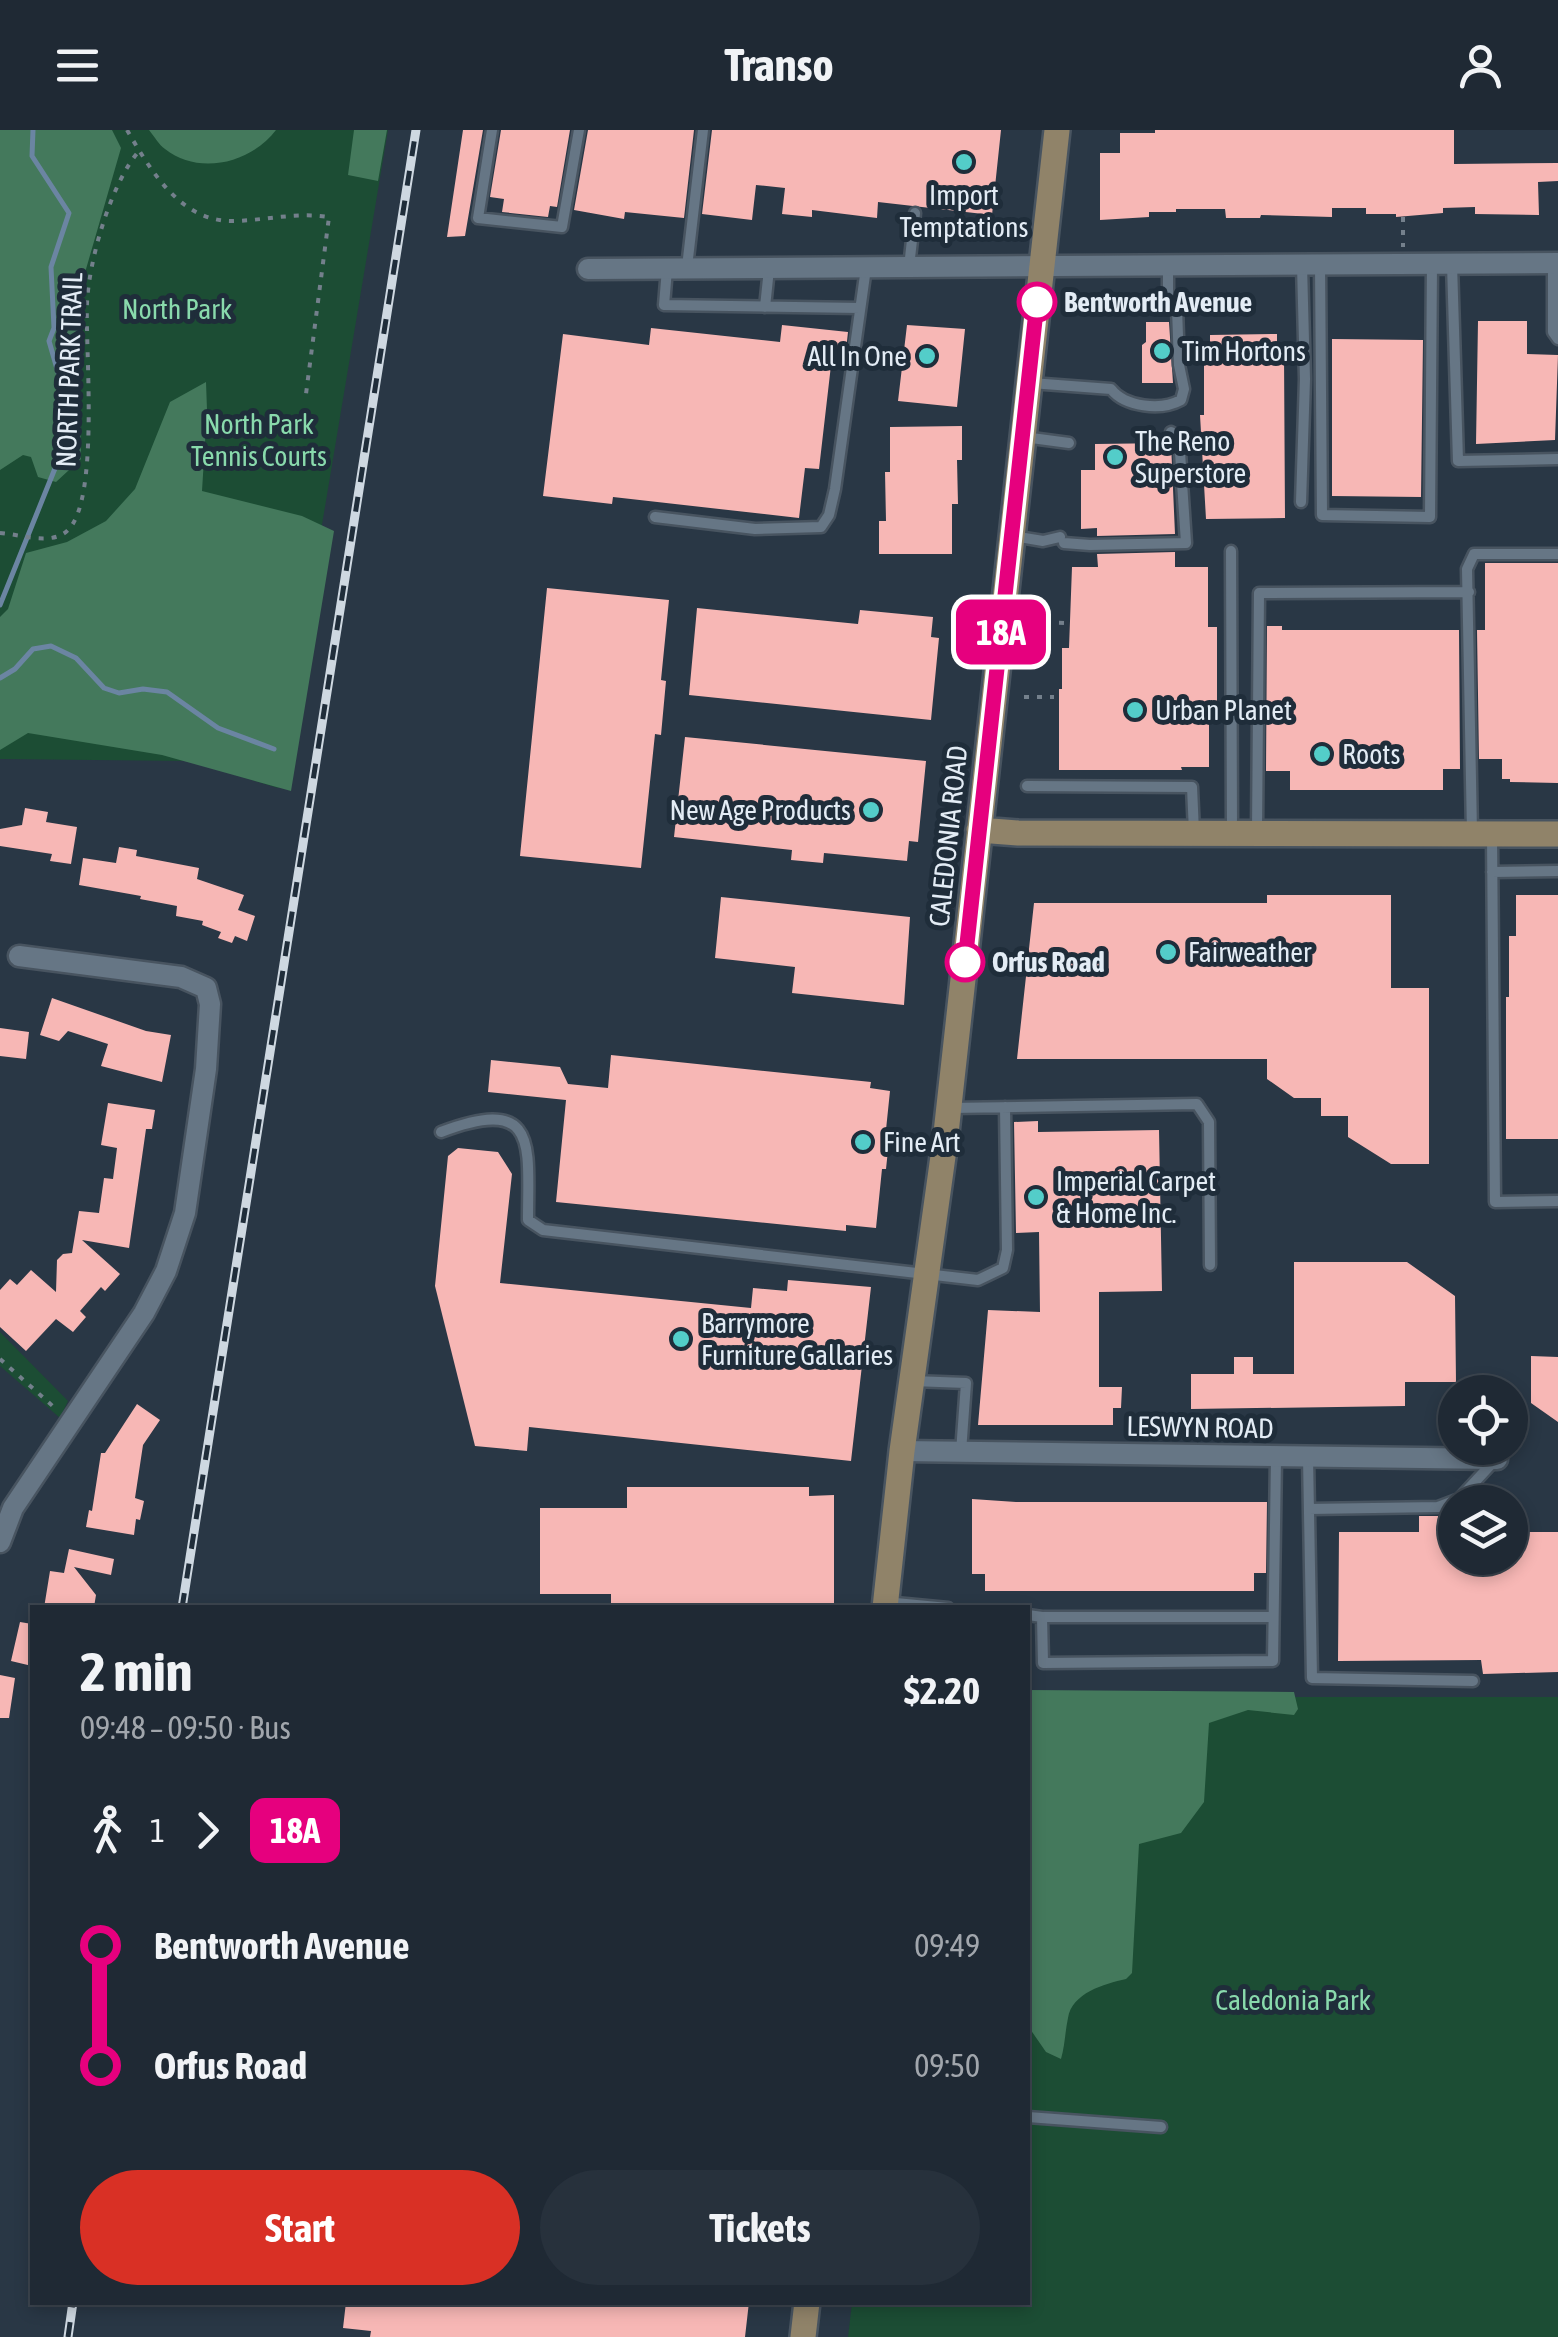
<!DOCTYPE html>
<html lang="en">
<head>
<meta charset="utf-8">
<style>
  :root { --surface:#1f2934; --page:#27313c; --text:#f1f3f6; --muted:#a1a6ac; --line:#3c454f; --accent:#d93025 }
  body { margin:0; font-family:"Asap Condensed",sans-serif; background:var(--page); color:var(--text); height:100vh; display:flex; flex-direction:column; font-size:38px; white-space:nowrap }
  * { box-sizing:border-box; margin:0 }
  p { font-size:32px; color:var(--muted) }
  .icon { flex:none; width:55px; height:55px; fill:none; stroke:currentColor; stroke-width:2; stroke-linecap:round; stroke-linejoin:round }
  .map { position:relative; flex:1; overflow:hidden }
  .sheet { position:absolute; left:30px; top:1475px; width:1000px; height:700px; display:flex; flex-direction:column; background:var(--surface); border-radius:0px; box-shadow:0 5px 15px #0003,0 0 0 2px var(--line) }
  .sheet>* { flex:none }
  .badge { padding:0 20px; border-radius:15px; font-size:35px; line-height:65px }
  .tools { position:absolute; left:1438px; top:1245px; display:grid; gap:20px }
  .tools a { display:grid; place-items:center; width:90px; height:90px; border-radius:50%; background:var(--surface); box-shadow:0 5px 15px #0003,0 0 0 2px var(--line); font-size:50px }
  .map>.badge { position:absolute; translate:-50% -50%; box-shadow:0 0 0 5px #fff }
  .legs { display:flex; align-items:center; gap:15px; height:110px; padding:0 50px; font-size:32px }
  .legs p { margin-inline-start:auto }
  .head { display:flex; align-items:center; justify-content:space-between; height:170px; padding:0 50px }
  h1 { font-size:55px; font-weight:700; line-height:75px }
  .button { display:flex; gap:20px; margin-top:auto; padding:20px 50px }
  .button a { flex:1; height:115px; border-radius:60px; background:var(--accent); color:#fff; font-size:40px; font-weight:700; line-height:115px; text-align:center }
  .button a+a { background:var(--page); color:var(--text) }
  ul { padding:0 50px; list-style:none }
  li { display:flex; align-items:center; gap:35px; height:120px; font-size:38px }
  li i { display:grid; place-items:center; width:15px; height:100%; margin:0 12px; background:currentColor }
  li i::after { content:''; width:25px; height:25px; margin:-12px; border:8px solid; border-radius:50%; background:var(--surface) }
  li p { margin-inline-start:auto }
  li:first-child i { background:linear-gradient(#0000 50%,currentColor 0) }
  li:last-child i { background:linear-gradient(currentColor 50%,#0000 0) }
  header { display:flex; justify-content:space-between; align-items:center; height:130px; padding:0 50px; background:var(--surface); font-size:45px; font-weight:700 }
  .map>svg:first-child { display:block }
  .green { fill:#1c4d34 }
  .forest { fill:#44795c }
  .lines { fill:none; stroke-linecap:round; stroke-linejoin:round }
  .stream { stroke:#6b85a2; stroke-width:5 }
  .building { fill:#f7b7b5 }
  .lane-casing { stroke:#485460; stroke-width:15 }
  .street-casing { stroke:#485460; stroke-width:25 }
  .secondary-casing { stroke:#485460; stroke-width:30 }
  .path { stroke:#74808c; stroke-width:4; stroke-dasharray:5 8; stroke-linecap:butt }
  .lane { stroke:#667685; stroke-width:10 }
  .street { stroke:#667685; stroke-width:20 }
  .secondary { stroke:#908369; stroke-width:25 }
  .rail-casing { stroke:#ced8e1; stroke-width:9 }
  .rail { stroke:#1f2d3a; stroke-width:5; stroke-dasharray:15; stroke-linecap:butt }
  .line-1-casing { stroke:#fff; stroke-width:22 }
  .line-1 { stroke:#e6007e; stroke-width:15 }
  .poi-dot { fill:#53cdc9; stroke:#1f2d3a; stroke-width:4 }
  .stop-1-dot { fill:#fff; stroke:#e6007e; stroke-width:5 }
  .labels { text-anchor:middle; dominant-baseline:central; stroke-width:10; stroke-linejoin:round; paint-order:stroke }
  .poi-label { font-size:28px; fill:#e3ecf5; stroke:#1f2d3a; text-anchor:start }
  .stop-label { font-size:28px; font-weight:bold; fill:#e3ecf5; stroke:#1f2d3a; text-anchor:start }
  .park-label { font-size:28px; fill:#89daac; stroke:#1f2d3a }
  .street-label { font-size:28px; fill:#e3ecf5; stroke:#1f2d3a }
</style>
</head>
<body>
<header><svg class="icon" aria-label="menu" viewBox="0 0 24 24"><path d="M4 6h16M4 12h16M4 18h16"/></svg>Transo<svg class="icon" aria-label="person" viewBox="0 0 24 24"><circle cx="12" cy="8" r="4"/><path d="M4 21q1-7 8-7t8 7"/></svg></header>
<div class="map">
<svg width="1558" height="2207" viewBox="0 0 1558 2207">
  <rect width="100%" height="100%" fill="#293745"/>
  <!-- green -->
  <path class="green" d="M0 0H388L278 658 189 631 0 629Z
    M0 1202 68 1271 60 1288 0 1236Z
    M1028 1567H1558V2207H848L852 2173 1028 2172Z"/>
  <!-- forest -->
  <path class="forest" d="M0 0H112L121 18 82 153 79 202 81 329 56 352 38 347 31 327 23 325 0 340Z
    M149 0H276C251 33 199 46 165 19 159 15 154 6 149 0Z
    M354 0H387L378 51 348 45Z
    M206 252 207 280 202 361 302 386 334 401 291 661 162 625 28 603 0 620V487L8 479 26 423 67 412 106 391 135 359 170 272Z
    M1028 1560 1294 1562 1298 1579 1294 1585 1248 1580 1209 1593 1204 1672 1181 1703 1139 1714 1132 1843 1126 1849C1104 1854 1072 1863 1068 1888 1065 1902 1065 1915 1061 1929L1046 1922 1028 1896Z"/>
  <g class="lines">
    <!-- stream -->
    <path class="stream" d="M0 475 62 321 68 277 49 211 54 198 51 137 69 83 32 26 33 0
      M0 548 15 539 33 519 51 516 76 528 104 558 119 563 143 559 167 562 218 598 274 619"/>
  </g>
  <!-- building -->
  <path class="building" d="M463 0H483L465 106 447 107Z
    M501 0H570L557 77 550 76 548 87 502 82 504 69 490 67Z
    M588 0H694L684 88 625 82 624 89 574 80Z
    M712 0H1001L992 85 878 72 877 88 812 80V87L782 84 785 58 756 55 752 90 702 84Z
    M1155 0H1454V34L1558 33V51L1538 52 1539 85 1475 84V77L1443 78V83L1396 87V84H1366V78H1332V87L1261 85 1260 88H1226L1225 79H1176V82H1149V87L1100 90V23H1120V3H1155Z
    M1478 191H1527V224L1558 225 1555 310 1476 314Z
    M1146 192H1169L1173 253H1142V215L1146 212Z
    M782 195 848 202 846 220 833 218 819 339 805 338 799 388 613 367 612 374 543 366 563 204 649 215 651 198 780 212Z
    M907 195 965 199 957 277 898 271Z
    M1277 204V224H1284L1285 388 1206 389 1200 285H1204V225H1210V205Z
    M1332 209 1423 210 1421 367 1332 366Z
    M962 296V330H957L958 374H952V424H879V391H886L885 342H890V297Z
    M1171 313 1175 404 1097 406V398L1081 399V340H1095V314Z
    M1175 422V437H1208V497H1217V578H1209V637H1181L1182 640H1059V559H1062V518H1069L1072 437H1098L1097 424Z
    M1485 433H1558V653L1510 652V649H1502V629H1479L1477 500H1485Z
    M547 458 669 470 661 550 666 551 661 605 655 604 641 738 520 726Z
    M697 478 858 494 860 480 933 487 931 507 939 508 931 590 689 565Z
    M1267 496H1282V500H1459L1460 639H1443V660H1290V641H1266Z
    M685 607 926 631 918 712 909 711 907 731 824 723 823 733 791 730 792 720 674 707Z
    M25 678 48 682 46 692 77 697 71 734 50 731 52 724 0 716V699L22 695Z
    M119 717 137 720 136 726 199 738 197 749 244 765 238 780 255 786 247 811 235 806 232 813 218 808 221 802 202 795 203 791 176 786 177 776 140 769 141 766 79 755 83 728 116 733Z
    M1267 765H1391V858H1429V1034H1391L1348 1007V986H1321V968H1294L1267 949V929H1017L1034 773H1267Z
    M1516 765H1558V1009H1506V867H1509V806H1516Z
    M721 767 910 787 904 875 792 863 795 837 715 828Z
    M52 868 146 901 171 905 162 952 101 936 108 914 68 901 59 911 40 905Z
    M0 898 29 902 26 929 0 926Z
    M611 925 871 952 870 958 890 961 884 1019 888 1020 886 1039H882L876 1098 846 1095V1101L556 1072 566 970 488 962 491 930 560 937 568 954 608 958Z
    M108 973 155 980 152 999H146L129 1118 82 1110 120 1144 105 1161 101 1157 80 1181 86 1187 73 1202 56 1189 26 1221 0 1197V1160L10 1149 17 1155 31 1140 56 1162 57 1130 63 1124 72 1123 79 1081 99 1083 104 1048 113 1049 117 1018 101 1015Z
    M1038 991V1002L1159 1000 1162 1161 1099 1162V1257H1122L1121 1278H1113V1295H978L988 1180 1040 1182 1039 1102 1016 1103 1014 992Z
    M458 1018 498 1022 512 1044 500 1153 751 1178 753 1158 787 1161 788 1150 871 1157 851 1331 529 1297 527 1321 475 1316 435 1156 448 1026Z
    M1294 1132H1407L1455 1166 1456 1252H1405V1276L1191 1279V1244H1234V1227H1253V1244H1294Z
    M1531 1226 1558 1227V1292L1531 1273Z
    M137 1274 160 1290 143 1315 135 1368 144 1371 140 1390 136 1389 134 1405 86 1397 89 1380 92 1381 101 1323H105Z
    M627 1357H809V1366L834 1365V1476L611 1477V1464H540V1378H627Z
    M972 1369 1016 1372H1267L1266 1443H1254V1461H985V1444H972Z
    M1419 1386H1438V1401H1455V1428H1510V1402H1558V1542L1483 1544 1481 1530 1338 1531 1339 1402H1419Z
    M69 1419 114 1429 111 1445 74 1437 96 1465 94 1477 44 1478 50 1441 64 1443Z
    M20 1492 32 1494V1536L11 1531Z
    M0 1545 15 1548 9 1588H0Z
    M346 2172H749L745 2207H370L371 2201 343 2198Z"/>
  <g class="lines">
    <defs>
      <path id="lane" d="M492 0 478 88 562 97 579 0
        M1553 133V202L1558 209
        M1452 134 1458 331 1558 329
        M1320 135 1322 385 1430 387 1432 134
        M687 137 703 0
        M909 137 915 83
        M667 139 664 175 860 178
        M765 177 769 139
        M1031 253 1111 259C1125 277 1161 281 1181 270L1184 259 1179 235 1177 178 1168 175V136
        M1024 307 1069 313
        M1301 372 1305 249 1302 135
        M655 387 755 399 821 397 829 385 835 359 866 138
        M1013 406 1043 411 1060 407
        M1064 413 1090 415 1186 413 1179 307 1171 302
        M1231 421 1232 703
        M1027 656 1192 657 1194 702
        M1257 701 1259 463 1469 462
        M1472 703 1467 439 1474 424H1558
        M1492 705 1495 1072 1558 1071
        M1492 742 1558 741
        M950 978 1197 974 1209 992 1210 1135
        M441 1002C539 965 528 1015 528 1090L543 1100 978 1150 1003 1138 1007 1120 1005 977
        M913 1251 966 1253 961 1322
        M1308 1327 1312 1548 1473 1551
        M1309 1379 1438 1377 1459 1369 1496 1329
        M885 1472 948 1478
        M1028 1485 1042 1487 1043 1533 1273 1531 1276 1327
        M1042 1487H1273
        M1028 1987 1161 1997"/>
      <path id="street" d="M588 139 1558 133
        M902 1321 1497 1329
        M0 1412 13 1378 144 1183 166 1141 185 1083 206 939 210 874 206 858 181 847 19 826"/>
      <path id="secondary" d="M979 700 1018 703 1558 704
        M885 1478 902 1321 945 1012 1057 0
        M803 2207 807 2172"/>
    </defs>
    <!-- lane casing -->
    <use href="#lane" class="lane-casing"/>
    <!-- street casing -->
    <use href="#street" class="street-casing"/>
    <!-- secondary casing -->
    <use href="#secondary" class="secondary-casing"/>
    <!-- path -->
    <path class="path" d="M127 0C151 41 181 93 235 91 267 90 297 82 329 87L306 264
      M1403 87V117
      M0 403C20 404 50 416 67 401 100 372 85 219 87 173 89 130 111 53 139 21
      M1033 492 1065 493
      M1024 567H1054
      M0 1229 56 1279"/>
    <!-- lane -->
    <use href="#lane" class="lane"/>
    <!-- street -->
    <use href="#street" class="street"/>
    <!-- secondary -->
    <use href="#secondary" class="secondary"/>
    <defs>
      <path id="rail" d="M182 1478 416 0
        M68 2207 73 2172"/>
    </defs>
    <!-- rail casing -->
    <use href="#rail" class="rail-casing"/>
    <!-- rail -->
    <use href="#rail" class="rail"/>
  </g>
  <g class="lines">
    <defs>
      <path id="line-1" d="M965 832 1037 172"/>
    </defs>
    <!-- line-1 casing -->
    <use href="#line-1" class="line-1-casing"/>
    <!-- line-1 -->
    <use href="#line-1" class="line-1"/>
  </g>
  <!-- markers -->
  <g class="poi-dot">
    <circle cx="964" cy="32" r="10"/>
    <circle cx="1162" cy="221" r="10"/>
    <circle cx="927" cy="226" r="10"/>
    <circle cx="1115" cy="327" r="10"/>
    <circle cx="1135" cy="580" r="10"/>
    <circle cx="1322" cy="624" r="10"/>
    <circle cx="871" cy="680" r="10"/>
    <circle cx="1168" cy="822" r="10"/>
    <circle cx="863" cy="1012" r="10"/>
    <circle cx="1036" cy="1067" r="10"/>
    <circle cx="681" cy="1209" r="10"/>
  </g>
  <g class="stop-1-dot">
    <circle cx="1037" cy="172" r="18"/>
    <circle cx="965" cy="832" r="18"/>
  </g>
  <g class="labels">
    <!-- poi labels -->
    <g class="poi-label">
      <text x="964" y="65" text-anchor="middle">Import<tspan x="964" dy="32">Temptations</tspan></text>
      <text x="1182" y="221">Tim Hortons</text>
      <text x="907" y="226" text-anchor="end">All In One</text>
      <text x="1135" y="311">The Reno<tspan x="1135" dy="32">Superstore</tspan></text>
      <text x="1155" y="580">Urban Planet</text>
      <text x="1342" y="624">Roots</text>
      <text x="851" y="680" text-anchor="end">New Age Products</text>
      <text x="1188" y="822">Fairweather</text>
      <text x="883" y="1012">Fine Art</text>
      <text x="1056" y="1051">Imperial Carpet<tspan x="1056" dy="32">&amp; Home Inc.</tspan></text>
      <text x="701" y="1193">Barrymore<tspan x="701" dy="32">Furniture Gallaries</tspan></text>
    </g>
    <!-- stop labels -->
    <g class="stop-label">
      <text x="1064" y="172">Bentworth Avenue</text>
      <text x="992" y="832">Orfus Road</text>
    </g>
    <!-- park labels -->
    <g class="park-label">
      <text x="177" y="179">North Park</text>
      <text x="259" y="294">North Park<tspan x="259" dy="32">Tennis Courts</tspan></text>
      <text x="1293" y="1870">Caledonia Park</text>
    </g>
    <!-- street labels -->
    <g class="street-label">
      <text transform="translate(69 240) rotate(-88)">NORTH PARK TRAIL</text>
      <text transform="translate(948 706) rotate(-84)">CALEDONIA ROAD</text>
      <text transform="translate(1200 1297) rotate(1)">LESWYN ROAD</text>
    </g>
  </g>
</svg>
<div class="tools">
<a><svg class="icon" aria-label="locate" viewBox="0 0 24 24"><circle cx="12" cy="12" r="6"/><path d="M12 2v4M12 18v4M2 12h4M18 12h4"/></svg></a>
<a><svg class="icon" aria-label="layers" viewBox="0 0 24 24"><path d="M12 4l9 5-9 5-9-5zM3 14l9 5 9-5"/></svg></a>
</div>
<b class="badge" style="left:1001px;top:502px;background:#e6007e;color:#fff">18A</b>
<section class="sheet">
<div class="head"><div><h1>2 min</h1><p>09:48 – 09:50 · Bus</p></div><b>$2.20</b></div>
<div class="legs"><svg class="icon" aria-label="walk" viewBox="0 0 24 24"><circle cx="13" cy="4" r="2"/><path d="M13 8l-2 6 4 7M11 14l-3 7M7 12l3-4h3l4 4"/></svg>1<svg class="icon" aria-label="forward" viewBox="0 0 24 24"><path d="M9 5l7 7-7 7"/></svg><b class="badge" style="background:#e6007e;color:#fff">18A</b></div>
<ul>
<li><i style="color:#e6007e"></i><b>Bentworth Avenue</b><p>09:49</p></li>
<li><i style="color:#e6007e"></i><b>Orfus Road</b><p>09:50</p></li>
</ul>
<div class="button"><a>Start</a><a>Tickets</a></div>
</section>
</div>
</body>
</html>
